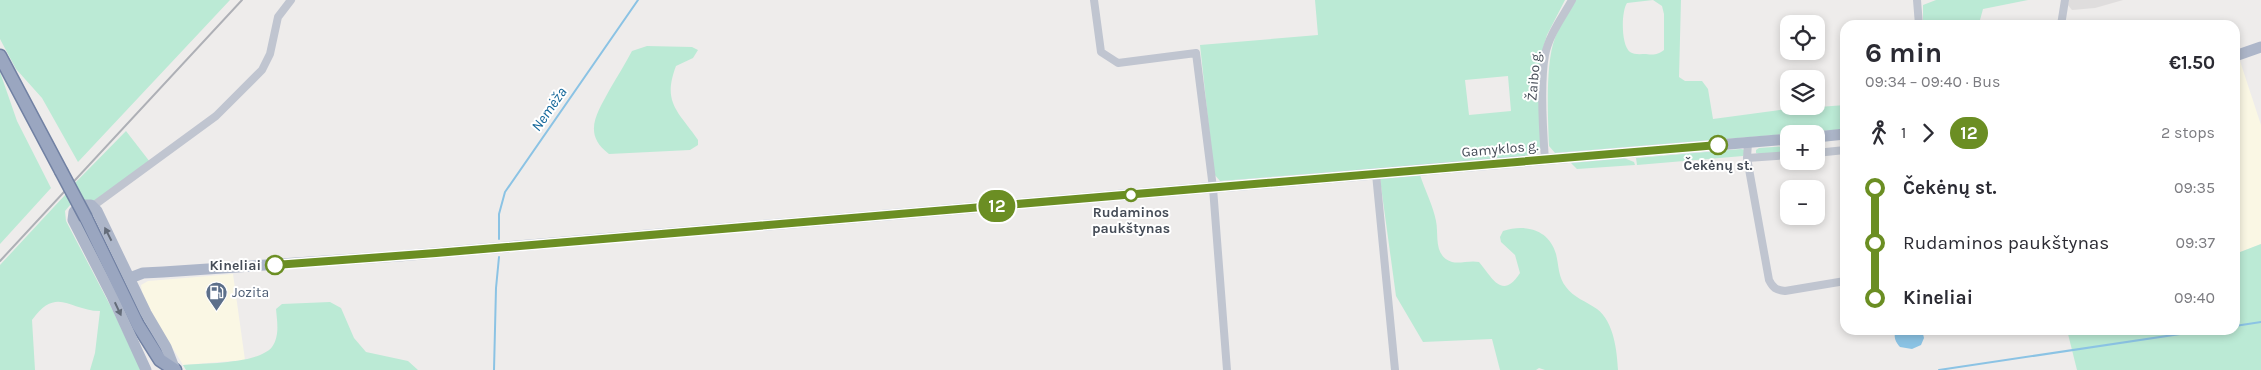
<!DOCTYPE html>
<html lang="en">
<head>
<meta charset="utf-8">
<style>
  :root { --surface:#fff; --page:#f2f2f3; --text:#2b2b33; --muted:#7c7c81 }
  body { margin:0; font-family:Karla,sans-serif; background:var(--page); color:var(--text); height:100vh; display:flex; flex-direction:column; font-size:19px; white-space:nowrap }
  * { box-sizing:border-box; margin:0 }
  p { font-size:16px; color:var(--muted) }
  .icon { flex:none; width:28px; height:28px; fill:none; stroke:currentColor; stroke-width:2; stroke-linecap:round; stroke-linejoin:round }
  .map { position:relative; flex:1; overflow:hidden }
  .side { position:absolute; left:1840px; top:20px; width:400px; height:315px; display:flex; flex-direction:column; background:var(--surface); border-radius:15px; box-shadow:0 2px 8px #0003 }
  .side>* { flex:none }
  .badge { padding:0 10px; border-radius:16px; font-size:18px; line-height:32px }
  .tools { position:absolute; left:1780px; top:15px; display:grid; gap:10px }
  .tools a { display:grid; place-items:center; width:45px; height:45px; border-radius:10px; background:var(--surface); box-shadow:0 2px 8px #0003; font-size:25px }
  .map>.badge { position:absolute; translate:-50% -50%; box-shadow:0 0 0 2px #fff }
  .legs { display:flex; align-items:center; gap:8px; height:55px; padding:0 25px; font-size:16px }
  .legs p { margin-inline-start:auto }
  .headline { display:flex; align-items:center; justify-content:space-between; height:85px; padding:0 25px }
  h1 { font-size:28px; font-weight:700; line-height:38px }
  ul { padding:0 25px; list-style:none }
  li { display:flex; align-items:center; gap:18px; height:55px; font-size:19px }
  li i { display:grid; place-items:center; width:8px; height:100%; margin:0 6px; background:currentColor }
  li i::after { content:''; width:12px; height:12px; margin:-6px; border:4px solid; border-radius:50%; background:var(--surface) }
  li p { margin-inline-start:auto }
  li:first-child i { background:linear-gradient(#0000 50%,currentColor 0) }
  li:last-child i { background:linear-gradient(currentColor 50%,#0000 0) }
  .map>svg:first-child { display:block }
  .commercial { fill:#faf7e4 }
  .education { fill:#dfdddd }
  .green { fill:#bbead5; fill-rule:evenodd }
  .water { fill:#8bc3e4 }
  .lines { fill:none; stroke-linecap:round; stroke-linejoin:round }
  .stream { stroke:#8bc3e4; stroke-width:2 }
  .trunk-casing { stroke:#7181a3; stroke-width:15 }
  .minor { stroke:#c0c5d0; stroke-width:8 }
  .primary { stroke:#adb6c9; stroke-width:11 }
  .trunk { stroke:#9aa6c0; stroke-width:12 }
  .rail { stroke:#aeb0b6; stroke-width:2 }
  .trunk-bridge-casing { stroke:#7181a3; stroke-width:15; stroke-linecap:butt }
  .trunk-bridge { stroke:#9aa6c0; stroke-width:12 }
  .oneway { fill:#646c79 }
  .line-1-casing { stroke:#fff; stroke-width:11 }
  .line-1 { stroke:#6b8e23; stroke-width:8 }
  .stop-1-dot { fill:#fff; stroke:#6b8e23; stroke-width:2.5 }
  .labels { text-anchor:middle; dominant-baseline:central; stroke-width:4; stroke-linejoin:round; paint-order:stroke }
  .street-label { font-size:14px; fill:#454c57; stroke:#fff }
  .stop-label { font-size:14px; font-weight:bold; fill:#454c57; stroke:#fff }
  .service-label { font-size:14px; fill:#4e5e75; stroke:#fff; text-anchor:start }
  .water-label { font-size:15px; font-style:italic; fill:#16689a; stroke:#fff }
</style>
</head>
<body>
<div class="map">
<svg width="2261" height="370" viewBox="0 0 2261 370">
  <rect width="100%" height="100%" fill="#eeeceb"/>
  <!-- commercial -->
  <path class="commercial" d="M2240 61 2261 125V244L2235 254V63Z
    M233 274 245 360 183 365 155 319 142 292 141 285 148 281Z"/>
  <!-- education -->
  <path class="education" d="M2069 0H2123L2095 8 2072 10 2068 5Z"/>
  <!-- green -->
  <path class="green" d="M0 0H230L78 162 42 98 16 69 0 39Z
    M1315 0H1565L1547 35 1543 48 1541 147 1538 153 1529 157 1220 181 1214 174 1200 45 1318 35ZM1508 76 1511 111 1469 115 1465 80Z
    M1576 0H1681L1679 77 1685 81H1702L1708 89 1713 119 1780 110 1845 105V129L1555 153 1549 146C1548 118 1545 64 1555 38 1560 24 1568 12 1576 0ZM1653 0 1662 6 1664 14V50C1657 55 1654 55 1646 54 1641 54 1634 55 1630 52 1621 45 1621 12 1627 3Z
    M1936 0H2028L1983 9 1980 20 1972 25H1923V5Z
    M647 46 692 47 698 50 693 58 676 66C662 103 678 111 698 140V145L690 150 609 154C582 134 597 113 610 89 617 77 625 64 632 51Z
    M0 72 17 121 51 188 0 244Z
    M126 131 150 162 95 201 84 200 75 183Z
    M1789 146V153L1762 155 1756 153V150L1759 148Z
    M1741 149 1746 150 1743 156 1637 165 1636 158Z
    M1624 158 1634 162 1635 165 1577 169 1571 163Z
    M1420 175C1425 190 1433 206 1436 221 1439 235 1433 256 1452 262 1460 264 1470 260 1479 262 1492 277 1502 301 1520 273L1515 255 1501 242 1500 237 1503 231C1525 224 1549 229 1556 254 1559 266 1558 277 1566 287 1573 297 1587 302 1597 309 1614 322 1617 351 1618 370H1545L1539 368 1536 370H1500L1492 339 1423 342 1396 296 1380 179Z
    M66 194 71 204 65 211 66 221 111 307 141 370H90L95 353 100 311C70 311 57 285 32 320L35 370H0V265Z
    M2261 244V370H2077L2067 330H2235V254Z
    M330 302 341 308 354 338 366 352 408 361 418 370H186L183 365C205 363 258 364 272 347 280 336 277 321 276 309L282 304Z"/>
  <!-- water -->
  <path class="water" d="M1897 330 1909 332 1922 330 1924 338 1921 345 1912 349 1900 347C1896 343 1892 335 1897 330Z"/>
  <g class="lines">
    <!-- stream -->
    <path class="stream" d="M499 239V214L505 192 638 0
      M2235 326 2261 322
      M494 370 496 288 499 257
      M1939 370 2207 330"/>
    <defs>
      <path id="trunk" d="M0 56 61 171
        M86 218 138 325 160 360 175 370"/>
    </defs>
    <!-- trunk casing -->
    <use href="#trunk" class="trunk-casing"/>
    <!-- minor -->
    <path class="minor" d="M1094 0 1101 52 1118 63 1196 53 1213 188 1227 370
      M1917 0 1919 25
      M2061 25 2065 0
      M1748 143 1747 158 1769 280C1773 288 1776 290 1785 291L1845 281
      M1816 153 1845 150
      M1747 158 1789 155
      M1545 160C1543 133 1540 82 1545 55 1549 35 1562 18 1572 0
      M1376 174 1395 370
      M93 206 216 116 262 70 270 54 278 17 291 0"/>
    <!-- primary -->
    <path class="primary" d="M2235 56 2261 47
      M1816 137 1845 134
      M130 278 143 273 163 272 399 256 1789 139
      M146 370 112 296 73 220 74 212 81 205H91L97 211 146 313 166 347 175 370"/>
    <!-- trunk -->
    <use href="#trunk" class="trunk"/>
    <!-- rail -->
    <path class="rail" d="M0 261 242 0"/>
    <defs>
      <path id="trunk-bridge" d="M61 171 86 218"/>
    </defs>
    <!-- trunk-bridge casing -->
    <use href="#trunk-bridge" class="trunk-bridge-casing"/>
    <!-- trunk-bridge -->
    <use href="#trunk-bridge" class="trunk-bridge"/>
  </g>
  <!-- one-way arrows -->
  <defs><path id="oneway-solid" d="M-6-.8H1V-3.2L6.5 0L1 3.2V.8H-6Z" transform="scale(1.25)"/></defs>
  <g class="oneway">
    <use href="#oneway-solid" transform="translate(108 234) rotate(-117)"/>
    <use href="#oneway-solid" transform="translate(118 309) rotate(65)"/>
  </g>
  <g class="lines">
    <defs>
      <path id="line-1" d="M275 265 436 253 1718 145"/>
    </defs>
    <!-- line-1 casing -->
    <use href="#line-1" class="line-1-casing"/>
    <!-- line-1 -->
    <use href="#line-1" class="line-1"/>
  </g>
  <!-- icons -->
  <defs>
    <symbol id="fuel-pin" viewBox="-11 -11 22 30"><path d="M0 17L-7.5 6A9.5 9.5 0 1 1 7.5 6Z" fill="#5c6f8a" stroke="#fff"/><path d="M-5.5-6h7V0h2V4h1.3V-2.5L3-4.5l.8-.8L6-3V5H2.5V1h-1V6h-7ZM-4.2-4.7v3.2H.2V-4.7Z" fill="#fff"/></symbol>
  </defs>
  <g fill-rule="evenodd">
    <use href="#fuel-pin" x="204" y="280" width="25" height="34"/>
  </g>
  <!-- markers -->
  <g class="stop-1-dot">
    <circle cx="1718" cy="145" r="9"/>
    <circle cx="1131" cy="195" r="6"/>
    <circle cx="275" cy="265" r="9"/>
  </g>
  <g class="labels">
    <!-- street labels -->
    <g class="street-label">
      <text transform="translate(1534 76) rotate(-85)">Žaibo g.</text>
      <text transform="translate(1500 149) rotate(-5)">Gamyklos g.</text>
    </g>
    <!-- stop labels -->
    <g class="stop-label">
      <text x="1718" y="165">Čekėnų st.</text>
      <text x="1131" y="212">Rudaminos<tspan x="1131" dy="16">paukštynas</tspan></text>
      <text x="261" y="265" text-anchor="end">Kineliai</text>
    </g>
    <!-- service labels -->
    <g class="service-label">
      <text x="232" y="292">Jozita</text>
    </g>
    <!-- water labels -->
    <g class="water-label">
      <text transform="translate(549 109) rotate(-55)">Nemėža</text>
    </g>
  </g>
</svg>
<div class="tools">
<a><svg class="icon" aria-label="locate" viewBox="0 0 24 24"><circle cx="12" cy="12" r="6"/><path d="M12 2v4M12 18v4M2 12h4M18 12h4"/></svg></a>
<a><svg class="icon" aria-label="layers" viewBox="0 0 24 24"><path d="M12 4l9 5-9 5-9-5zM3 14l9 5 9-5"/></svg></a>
<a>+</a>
<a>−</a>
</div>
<b class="badge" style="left:997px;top:206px;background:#6b8e23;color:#fff">12</b>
<section class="side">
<div class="headline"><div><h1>6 min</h1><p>09:34 – 09:40 · Bus</p></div><b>€1.50</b></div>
<div class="legs"><svg class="icon" aria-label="walk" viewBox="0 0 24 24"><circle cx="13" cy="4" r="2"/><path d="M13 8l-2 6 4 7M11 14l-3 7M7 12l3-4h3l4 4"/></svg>1<svg class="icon" aria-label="forward" viewBox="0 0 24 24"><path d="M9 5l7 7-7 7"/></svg><b class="badge" style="background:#6b8e23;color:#fff">12</b><p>2 stops</p></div>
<ul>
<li><i style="color:#6b8e23"></i><b>Čekėnų st.</b><p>09:35</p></li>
<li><i style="color:#6b8e23"></i><span>Rudaminos paukštynas</span><p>09:37</p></li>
<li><i style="color:#6b8e23"></i><b>Kineliai</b><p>09:40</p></li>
</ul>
</section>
</div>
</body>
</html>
